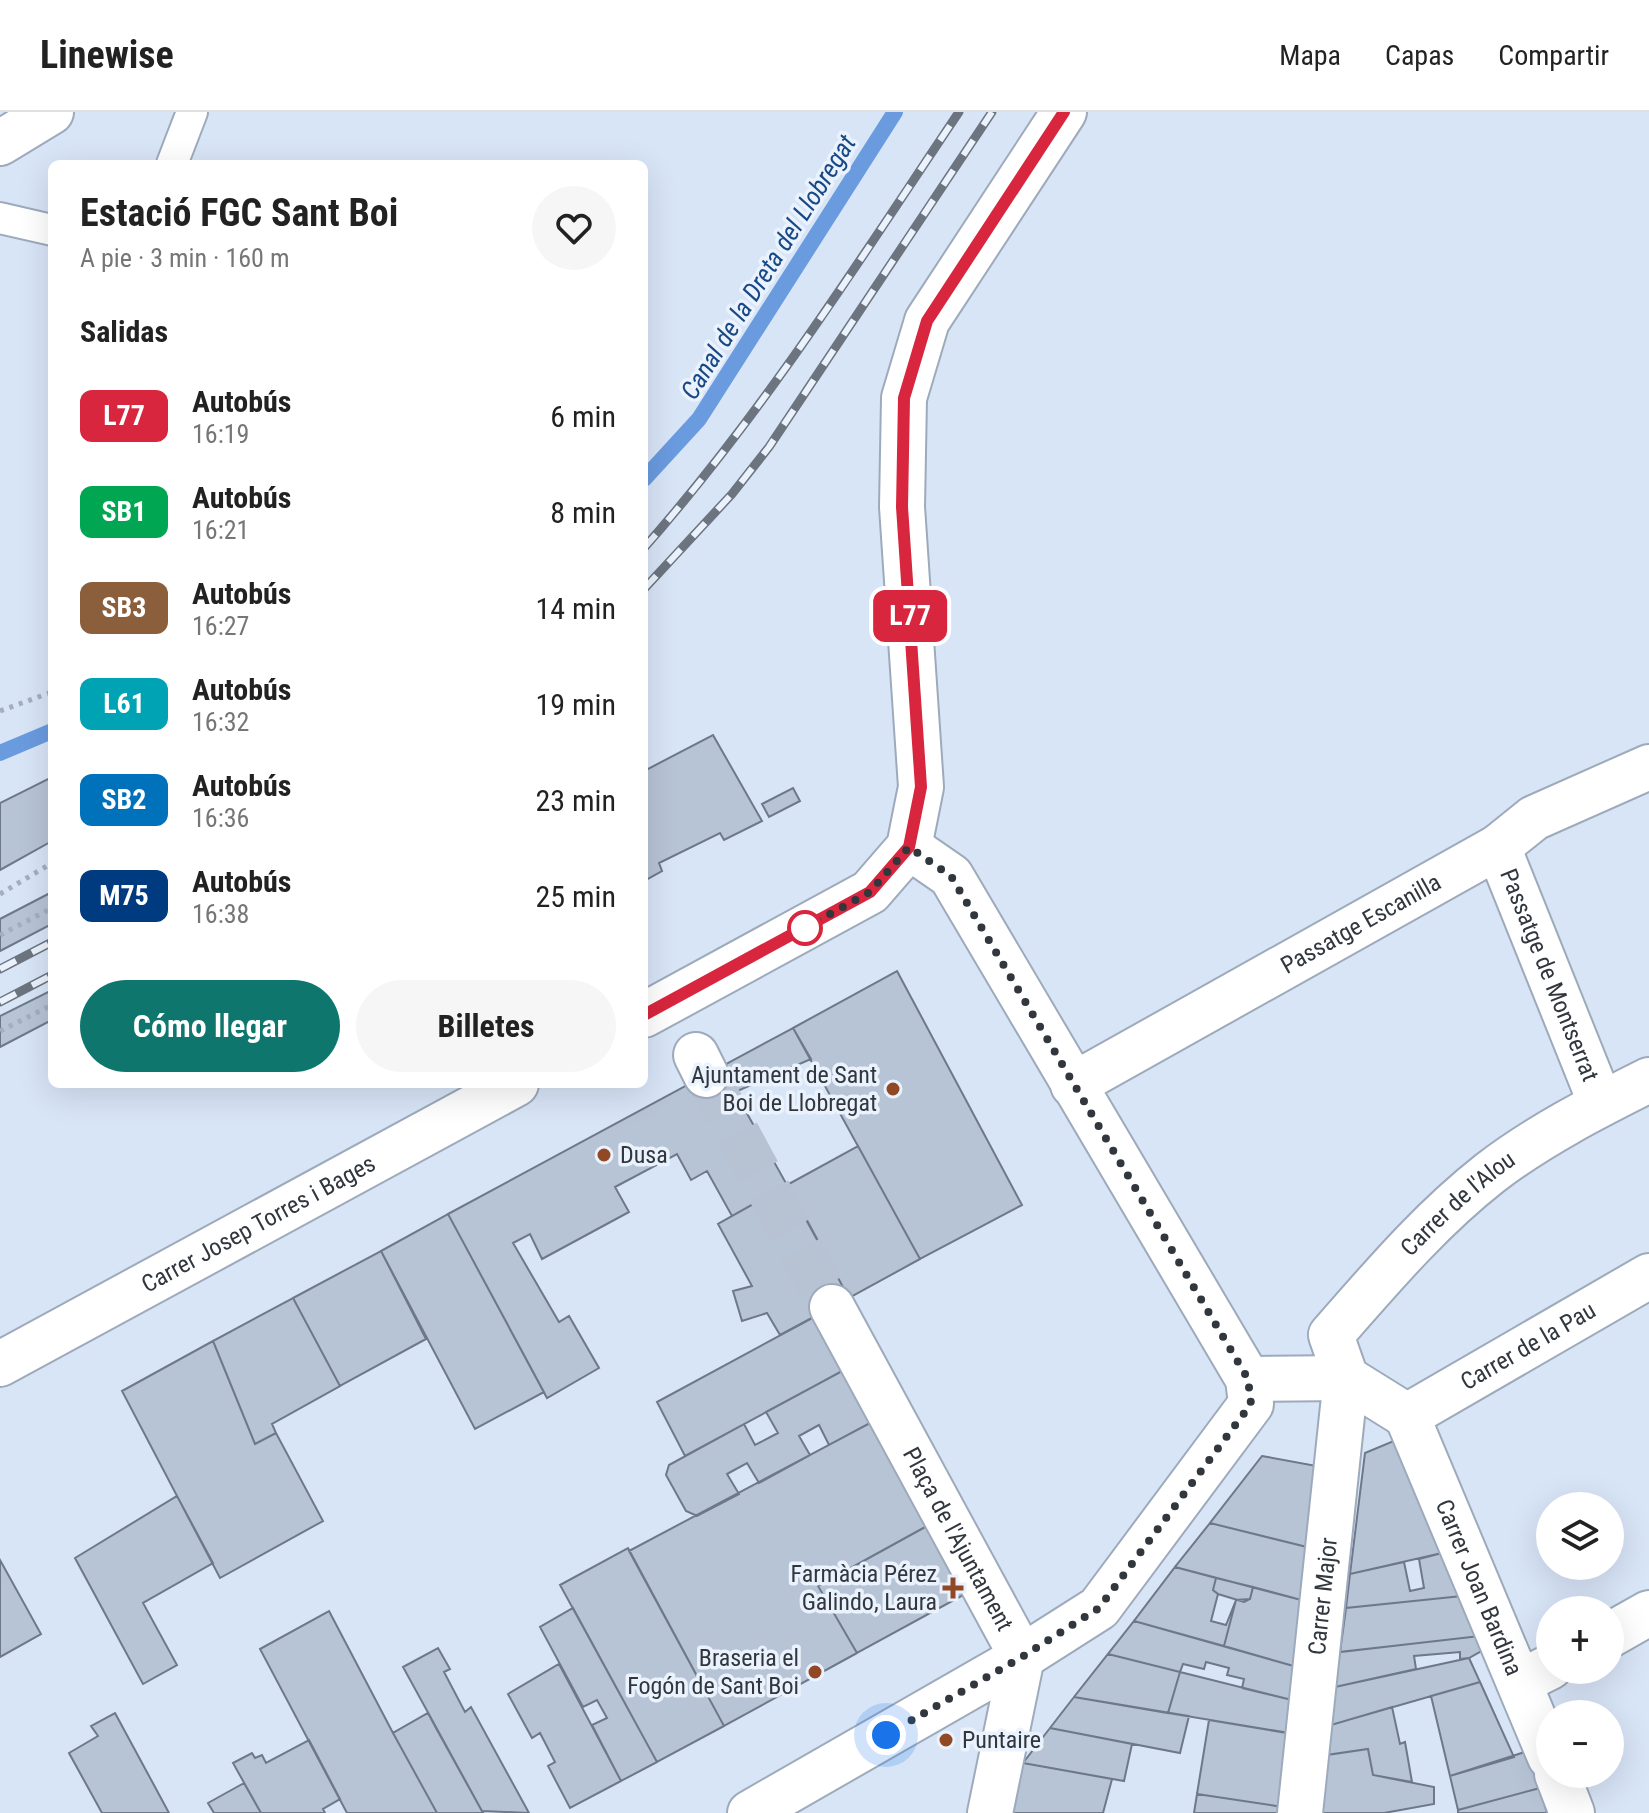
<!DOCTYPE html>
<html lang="es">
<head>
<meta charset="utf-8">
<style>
  :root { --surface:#fff; --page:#f6f6f6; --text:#222; --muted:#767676; --line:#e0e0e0; --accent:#0f766e }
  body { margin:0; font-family:"Roboto Condensed",sans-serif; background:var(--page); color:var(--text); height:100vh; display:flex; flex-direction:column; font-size:30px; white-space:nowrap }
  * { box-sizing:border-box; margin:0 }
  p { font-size:26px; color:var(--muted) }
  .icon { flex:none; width:44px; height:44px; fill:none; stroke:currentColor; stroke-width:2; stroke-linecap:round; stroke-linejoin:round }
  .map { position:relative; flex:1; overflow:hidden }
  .panel { position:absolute; left:48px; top:48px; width:600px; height:928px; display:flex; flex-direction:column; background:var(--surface); border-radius:12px; box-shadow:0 8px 32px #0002 }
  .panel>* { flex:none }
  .badge { padding:0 16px; border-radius:12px; font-size:28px; line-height:52px }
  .buttons { position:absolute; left:1536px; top:1380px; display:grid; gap:16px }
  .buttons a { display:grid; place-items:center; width:88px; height:88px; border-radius:50%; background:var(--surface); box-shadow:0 8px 32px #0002; font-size:40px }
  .you { position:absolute; width:40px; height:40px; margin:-20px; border:6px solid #fff; border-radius:50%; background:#1a73e8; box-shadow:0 0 0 12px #1a73e833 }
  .map>.badge { position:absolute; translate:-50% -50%; box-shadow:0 0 0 4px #fff }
  h2 { padding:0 32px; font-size:30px; line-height:72px }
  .round { display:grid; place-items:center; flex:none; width:84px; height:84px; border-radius:42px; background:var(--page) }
  .overview { display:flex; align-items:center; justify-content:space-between; height:136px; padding:0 32px }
  h1 { font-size:38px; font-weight:700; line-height:60px }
  .button { display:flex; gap:16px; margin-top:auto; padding:16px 32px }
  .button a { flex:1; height:92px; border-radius:48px; background:var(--accent); color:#fff; font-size:32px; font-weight:700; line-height:92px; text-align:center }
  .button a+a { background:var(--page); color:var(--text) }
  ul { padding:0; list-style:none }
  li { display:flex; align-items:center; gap:24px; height:96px; padding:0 32px }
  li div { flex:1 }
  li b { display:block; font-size:30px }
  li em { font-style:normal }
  li .badge { min-width:88px; font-weight:700; text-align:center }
  header { display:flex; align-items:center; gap:48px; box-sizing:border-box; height:112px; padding:0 40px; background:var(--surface); border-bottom:2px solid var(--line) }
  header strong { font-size:38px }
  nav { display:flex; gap:44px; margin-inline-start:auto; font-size:28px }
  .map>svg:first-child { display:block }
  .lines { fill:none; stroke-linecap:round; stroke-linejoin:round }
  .stream { stroke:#6a9bdf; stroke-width:16 }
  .building { fill:#b7c4d6; stroke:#6d7989; stroke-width:2 }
  .pedestrian-tunnel { stroke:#b7c2d2; stroke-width:44; stroke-dasharray:44 22; stroke-linecap:butt }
  .service-casing { stroke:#9daabb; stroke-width:34 }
  .pedestrian-casing { stroke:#9daabb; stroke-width:48 }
  .minor-casing { stroke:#9daabb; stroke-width:48 }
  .primary-casing { stroke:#9daabb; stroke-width:48 }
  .path { stroke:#a4aebd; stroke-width:5; stroke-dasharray:4 6; stroke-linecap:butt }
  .service { stroke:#fff; stroke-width:30 }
  .pedestrian { stroke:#fff; stroke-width:44 }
  .minor { stroke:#fff; stroke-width:44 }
  .primary { stroke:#fff; stroke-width:44 }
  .rail-casing { stroke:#6c747f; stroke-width:9 }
  .rail { stroke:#eaf2fd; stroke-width:6; stroke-dasharray:18; stroke-linecap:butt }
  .line-casing { stroke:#fff; stroke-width:18 }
  .line { stroke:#d7263d; stroke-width:12 }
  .walk { stroke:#32373e; stroke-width:8; stroke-dasharray:0 14.4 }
  .stop-dot { fill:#fff; stroke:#d7263d; stroke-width:4 }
  .poi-dot { fill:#904924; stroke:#eaf2fd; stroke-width:3 }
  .labels { text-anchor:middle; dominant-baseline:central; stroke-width:7; stroke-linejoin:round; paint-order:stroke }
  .street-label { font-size:24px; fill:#32373e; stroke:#eaf2fd }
  .poi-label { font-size:24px; fill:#32373e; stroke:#eaf2fd; text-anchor:end }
  .water-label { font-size:26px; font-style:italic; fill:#184885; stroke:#eaf2fd }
</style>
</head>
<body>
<header>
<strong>Linewise</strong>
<nav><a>Mapa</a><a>Capas</a><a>Compartir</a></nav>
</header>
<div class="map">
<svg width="1649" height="1701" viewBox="0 0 1649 1701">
  <rect width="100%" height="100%" fill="#d8e5f7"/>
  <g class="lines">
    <!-- stream -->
    <path class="stream" d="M644 367 699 307 895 0
      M0 641 52 619"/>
  </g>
  <!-- building -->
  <path class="building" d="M713 623 762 709 724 728 720 721 659 751 662 759 644 769V659Z
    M52 665V729L0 758V691Z
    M793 676 800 689 769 705 762 692Z
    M52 780V812L0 839V807Z
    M897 859 1022 1093 920 1147 793 916Z
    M52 878V908L0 935V904Z
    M793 916 811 947 735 980 787 1073 732 1104 707 1059 691 1068 677 1042 615 1075 629 1100 542 1147 530 1122 513 1131 559 1210 569 1204 599 1256 547 1286 448 1102Z
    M858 1034 920 1147 849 1186 787 1073Z
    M764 1086 774 1104 797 1090 849 1186 780 1223 767 1201 742 1209 733 1179 752 1174 718 1112Z
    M448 1102 544 1280 475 1317 381 1139Z
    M381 1139 426 1227 340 1274 293 1186Z
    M293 1186 340 1274 272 1312 276 1321 255 1332 213 1229Z
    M816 1204 844 1258 685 1344 657 1290Z
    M213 1229 255 1332 276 1321 323 1409 220 1466 122 1279Z
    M844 1258 872 1310 829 1333 819 1313 799 1324 810 1343 759 1371 747 1351 727 1362 739 1382 697 1404 686 1399 666 1363 669 1353 744 1312 755 1333 778 1321 766 1300Z
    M872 1310 927 1414 818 1474 857 1541 724 1614 629 1439Z
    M1396 1328 1442 1441 1350 1462 1365 1341Z
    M1262 1344 1322 1355 1311 1436 1210 1411Z
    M177 1384 213 1451 143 1491 177 1553 143 1572 75 1446Z
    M1210 1411 1311 1436 1305 1489 1175 1455Z
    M927 1414 965 1482 857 1541 818 1474Z
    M628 1436 724 1614 657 1650 560 1473Z
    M1442 1441 1462 1484 1346 1496 1350 1462 1404 1450 1410 1479 1424 1476 1419 1447Z
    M0 1448 41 1522 0 1545Z
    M1175 1455 1216 1466 1213 1478 1218 1482 1211 1509 1226 1513 1236 1488 1224 1534 1134 1509Z
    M1216 1466 1253 1475 1250 1487 1244 1490 1218 1482 1213 1478Z
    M1253 1475 1305 1489 1297 1555 1224 1534 1236 1488 1250 1487Z
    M1462 1484 1480 1524 1340 1540 1346 1496Z
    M573 1496 657 1650 621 1669 592 1613 607 1606 597 1588 583 1595 540 1515Z
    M329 1499 393 1621 437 1701H347L260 1537Z
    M1134 1509 1297 1555 1292 1588 1242 1576 1244 1567 1227 1563 1229 1556 1206 1550 1204 1557 1183 1552 1180 1560 1108 1542Z
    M1480 1524 1485 1537 1469 1546 1460 1547V1540L1414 1544 1416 1557 1335 1575 1340 1540Z
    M438 1536 450 1557 444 1560 465 1600 471 1595 529 1701 482 1699 403 1555Z
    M1108 1542 1180 1560 1168 1601 1074 1585Z
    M1469 1546 1480 1570 1331 1613 1335 1575Z
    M559 1552 621 1669 570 1696 548 1654 555 1650 540 1621 532 1626 508 1582Z
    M1180 1560 1292 1588 1289 1621 1168 1601Z
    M1480 1570 1514 1645 1450 1664 1431 1584Z
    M1074 1585 1189 1604 1180 1641 1050 1616Z
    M1392 1595 1400 1632 1405 1630 1412 1670 1373 1663 1368 1637 1327 1643 1331 1613Z
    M115 1601 155 1675 169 1701H102L69 1641 98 1624 91 1614Z
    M428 1601 436 1616 483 1701H437L393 1621Z
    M1209 1608 1293 1622 1283 1695 1197 1682Z
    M1050 1616 1132 1632 1124 1669 1023 1651Z
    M309 1628 340 1687 323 1697 325 1701H261L233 1651 252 1641 255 1646 262 1643 266 1651Z
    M1368 1637 1373 1663 1434 1675V1692L1384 1701H1319L1327 1643Z
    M1528 1639 1540 1676 1458 1698 1450 1664Z
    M1023 1651 1112 1667 1103 1701H1010Z
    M244 1671 261 1701H214L208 1691Z
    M1540 1676 1547 1701H1458V1698Z
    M1197 1682 1283 1695V1701H1194Z"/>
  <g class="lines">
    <!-- pedestrian-tunnel -->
    <path class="pedestrian-tunnel" d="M706 963 832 1195"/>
    <defs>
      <path id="service" d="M172 52 192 0
        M0 106 52 118"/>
      <g id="pedestrian">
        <path d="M696 943 706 963"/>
        <path id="s1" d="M832 1195 1022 1545"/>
        <path d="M1610 1523 1649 1501"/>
        <path d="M1520 1570 1550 1555"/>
      </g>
      <g id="minor">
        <path id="s2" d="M1498 735 1601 992"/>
        <path d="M644 903 870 780 909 735 921 675 902 395 904 286 927 209 1064 0"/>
        <path id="s3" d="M1073 973 1498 735 1534 706 1649 655"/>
        <path id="s4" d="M0 1252 516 972"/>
        <path d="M1248 1267 1346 1266 1407 1304"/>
        <path id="s5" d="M1407 1304 1550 1645"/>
        <path id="s6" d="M1407 1304 1649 1164"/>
        <path d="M1557 1662 1572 1701"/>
        <path d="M750 1701 1022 1545 1099 1496 1251 1292 1248 1267 951 764 909 735"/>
        <path d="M990 1701 1022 1545"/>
        <path id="s7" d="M1300 1701 1346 1266 1331 1223C1381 1166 1430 1108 1490 1061 1538 1024 1595 995 1649 968"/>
      </g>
      <path id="primary" d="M0 31 51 0"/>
    </defs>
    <!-- service casing -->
    <use href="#service" class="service-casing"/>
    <!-- pedestrian casing -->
    <use href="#pedestrian" class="pedestrian-casing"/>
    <!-- minor casing -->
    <use href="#minor" class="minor-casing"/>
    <!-- primary casing -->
    <use href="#primary" class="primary-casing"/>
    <!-- path -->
    <path class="path" d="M0 599 52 580
      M0 782 52 751
      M0 823 52 796
      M0 919 52 893"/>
    <!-- service -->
    <use href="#service" class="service"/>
    <!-- pedestrian -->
    <use href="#pedestrian" class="pedestrian"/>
    <!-- minor -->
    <use href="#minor" class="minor"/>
    <!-- primary -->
    <use href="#primary" class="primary"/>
    <defs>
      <path id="rail" d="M644 436C763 301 859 149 959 0
        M644 477 732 382 769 335 992 0
        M0 857 52 830
        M0 890 52 863"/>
    </defs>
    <!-- rail casing -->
    <use href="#rail" class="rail-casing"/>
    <!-- rail -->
    <use href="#rail" class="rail"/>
  </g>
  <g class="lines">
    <defs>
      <path id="line" d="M644 903 870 780 909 735 921 675 902 395 904 286 927 209 1064 0"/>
    </defs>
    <!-- line casing -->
    <use href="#line" class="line-casing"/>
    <!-- line -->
    <use href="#line" class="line"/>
    <!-- walk -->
    <path class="walk" d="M805 816 870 780 909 735 951 764 1248 1267 1251 1292 1099 1496 1022 1545 886 1623"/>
  </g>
  <!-- markers -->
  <circle class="stop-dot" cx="805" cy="816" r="16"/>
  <g class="poi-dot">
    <circle cx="893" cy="977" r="8"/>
    <circle cx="604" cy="1043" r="8"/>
    <path d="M949 1464h8v8h8v8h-8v8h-8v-8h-8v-8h8z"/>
    <circle cx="815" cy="1560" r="8"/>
    <circle cx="946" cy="1628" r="8"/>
  </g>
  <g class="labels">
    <!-- street labels -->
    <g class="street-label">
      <text stroke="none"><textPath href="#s3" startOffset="330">Passatge Escanilla</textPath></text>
      <text stroke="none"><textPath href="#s2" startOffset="138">Passatge de Montserrat</textPath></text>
      <text stroke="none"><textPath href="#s7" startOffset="666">Carrer de l'Alou</textPath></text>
      <text stroke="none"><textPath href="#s4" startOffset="294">Carrer Josep Torres i Bages</textPath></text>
      <text stroke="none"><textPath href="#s6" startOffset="140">Carrer de la Pau</textPath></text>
      <text stroke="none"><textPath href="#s1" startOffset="264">Plaça de l'Ajuntament</textPath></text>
      <text stroke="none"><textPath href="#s5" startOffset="186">Carrer Joan Bardina</textPath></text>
      <text stroke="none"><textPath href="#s7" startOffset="218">Carrer Major</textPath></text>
    </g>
    <!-- poi labels -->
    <g class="poi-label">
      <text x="877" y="963">Ajuntament de Sant<tspan x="877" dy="28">Boi de Llobregat</tspan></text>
      <text x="620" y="1043" text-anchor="start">Dusa</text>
      <text x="937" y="1462">Farmàcia Pérez<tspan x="937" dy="28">Galindo, Laura</tspan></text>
      <text x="799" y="1546">Braseria el<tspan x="799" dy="28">Fogón de Sant Boi</tspan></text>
      <text x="962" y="1628" text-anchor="start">Puntaire</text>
    </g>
    <!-- water labels -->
    <g class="water-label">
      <text transform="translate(768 155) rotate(-58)">Canal de la Dreta del Llobregat</text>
    </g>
  </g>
</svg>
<div class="buttons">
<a><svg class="icon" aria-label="layers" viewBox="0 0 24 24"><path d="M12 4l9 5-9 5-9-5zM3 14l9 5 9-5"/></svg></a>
<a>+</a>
<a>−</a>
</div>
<div class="you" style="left:886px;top:1623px"></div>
<b class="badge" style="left:910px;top:504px;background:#d7263d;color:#fff">L77</b>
<section class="panel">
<div class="overview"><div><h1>Estació FGC Sant Boi</h1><p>A pie · 3 min · 160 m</p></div><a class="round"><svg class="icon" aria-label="heart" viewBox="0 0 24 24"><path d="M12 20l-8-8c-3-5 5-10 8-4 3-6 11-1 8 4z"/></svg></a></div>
<h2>Salidas</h2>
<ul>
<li><span class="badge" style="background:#d7263d;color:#fff">L77</span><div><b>Autobús</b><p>16:19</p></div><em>6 min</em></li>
<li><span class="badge" style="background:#00a651;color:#fff">SB1</span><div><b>Autobús</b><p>16:21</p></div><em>8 min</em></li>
<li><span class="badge" style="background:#8b5e3c;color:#fff">SB3</span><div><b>Autobús</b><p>16:27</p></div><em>14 min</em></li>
<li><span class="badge" style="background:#00a3b4;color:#fff">L61</span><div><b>Autobús</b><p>16:32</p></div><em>19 min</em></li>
<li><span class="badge" style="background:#0072bc;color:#fff">SB2</span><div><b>Autobús</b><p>16:36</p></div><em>23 min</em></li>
<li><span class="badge" style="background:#003b80;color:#fff">M75</span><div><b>Autobús</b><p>16:38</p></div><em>25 min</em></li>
</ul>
<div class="button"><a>Cómo llegar</a><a>Billetes</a></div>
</section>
</div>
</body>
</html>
